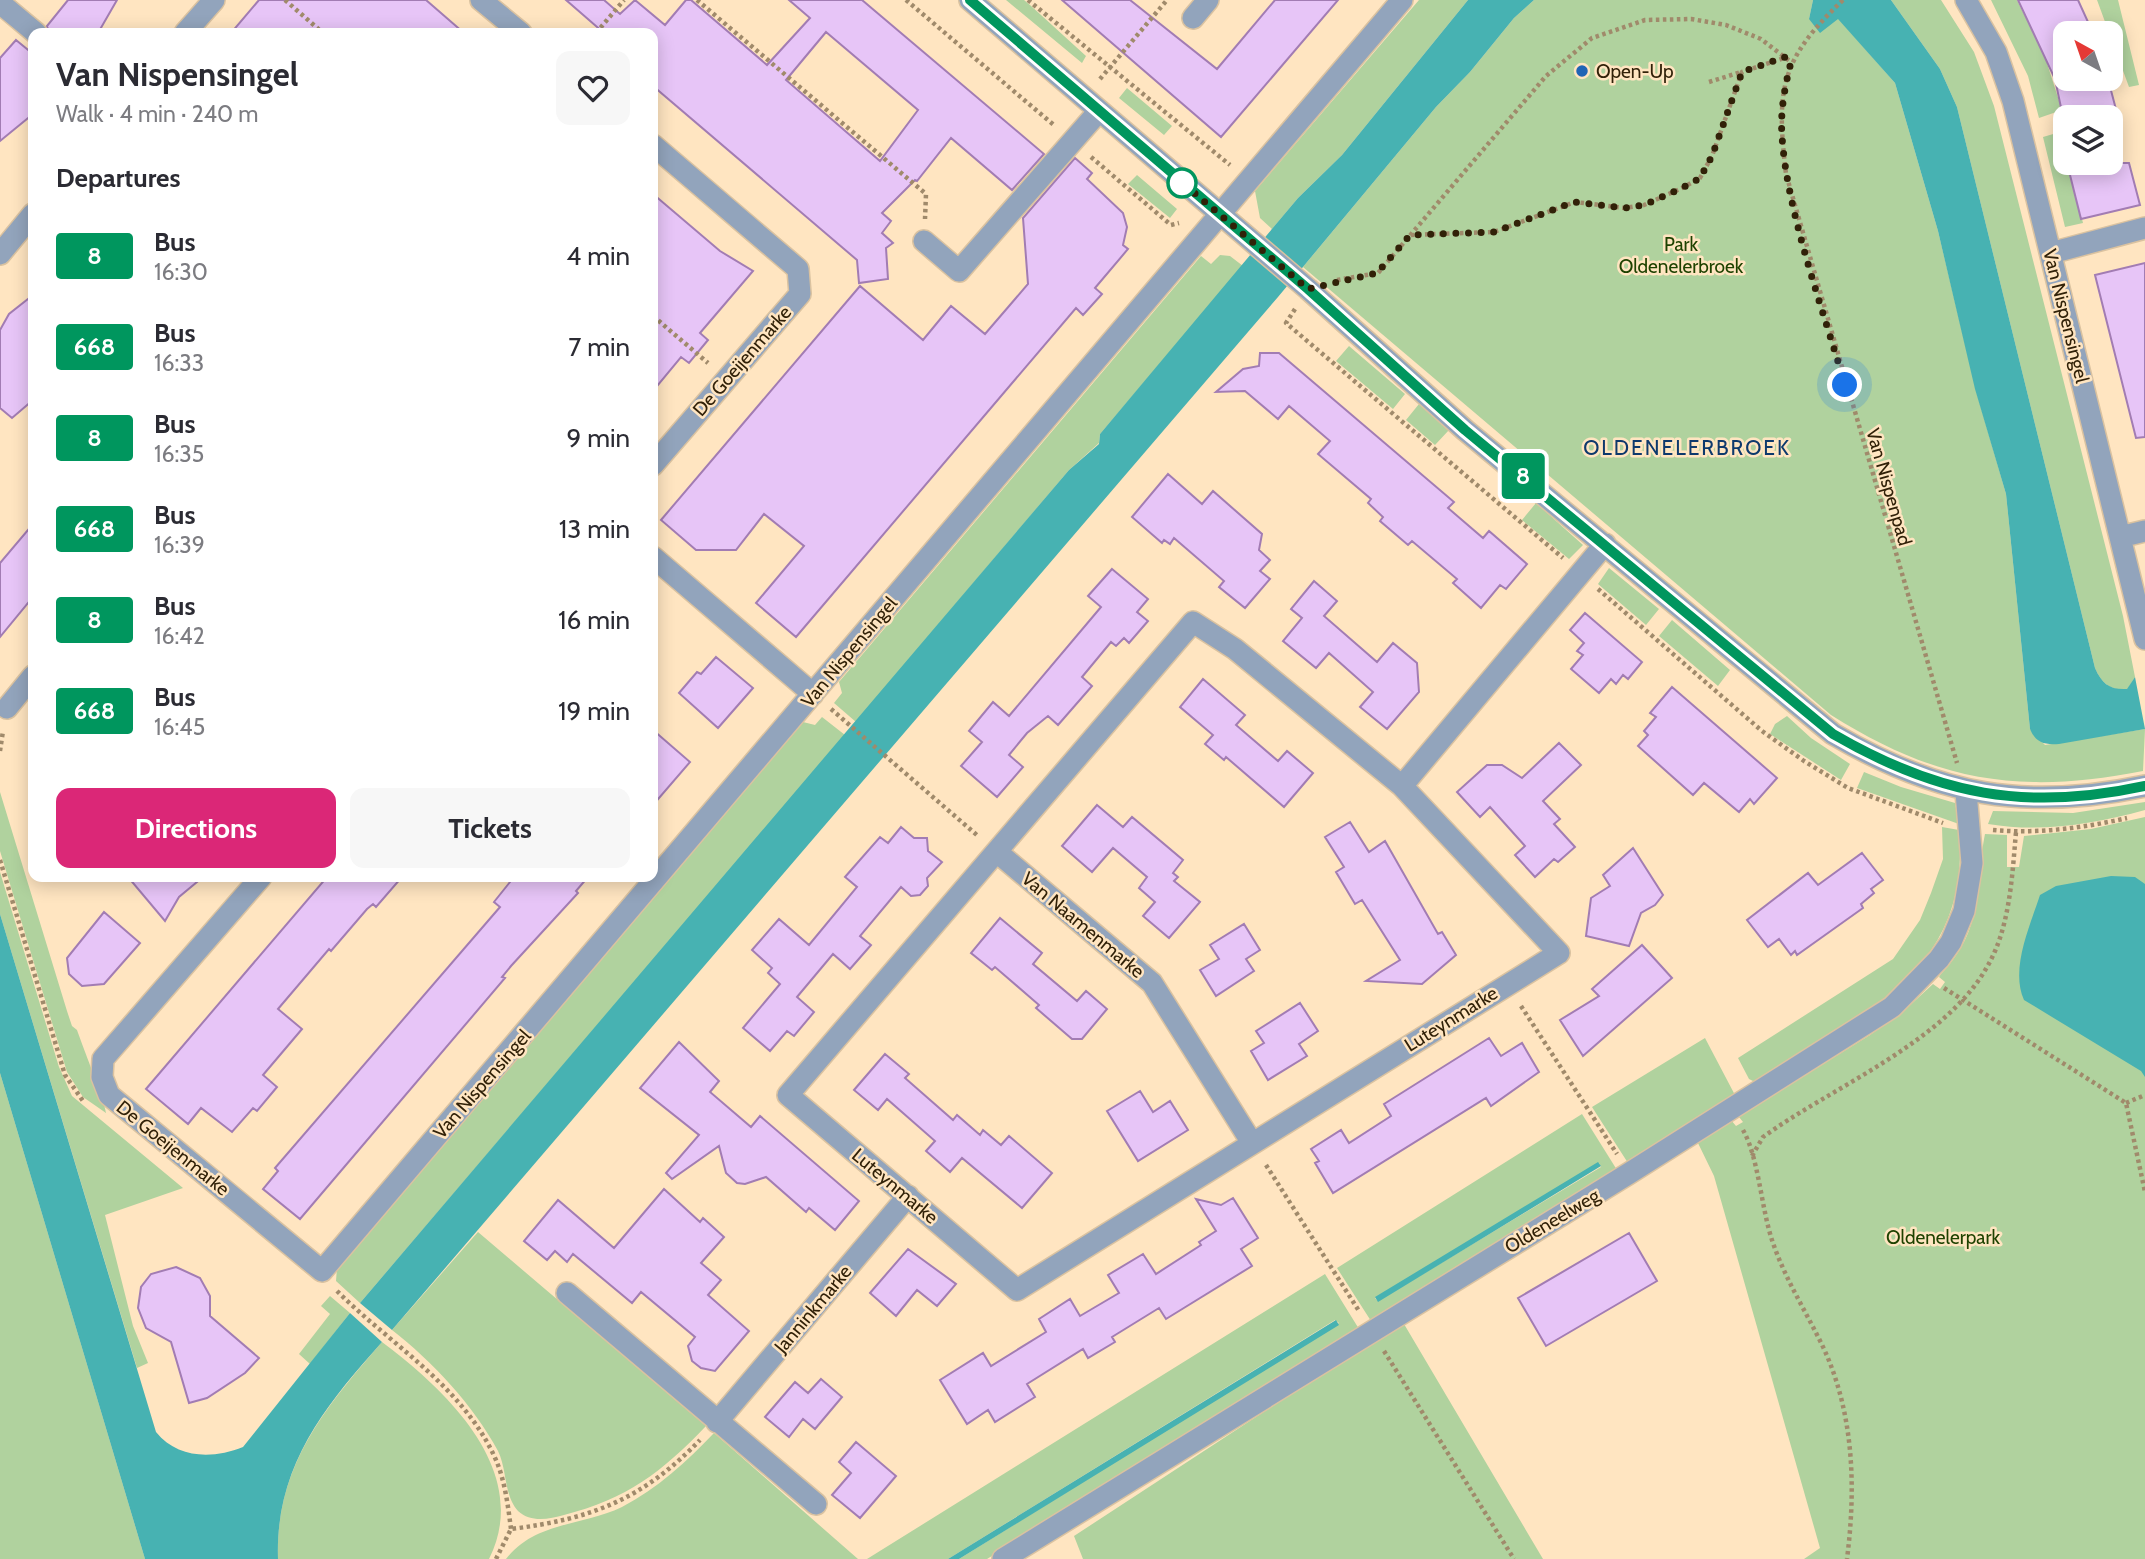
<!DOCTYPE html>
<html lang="en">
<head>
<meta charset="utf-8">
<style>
  :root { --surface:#fff; --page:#f7f7f7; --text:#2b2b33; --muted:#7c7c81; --accent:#db2777 }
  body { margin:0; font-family:Cabin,sans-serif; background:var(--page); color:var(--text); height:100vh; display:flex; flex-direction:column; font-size:26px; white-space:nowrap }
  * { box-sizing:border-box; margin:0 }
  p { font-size:23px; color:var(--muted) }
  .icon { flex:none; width:38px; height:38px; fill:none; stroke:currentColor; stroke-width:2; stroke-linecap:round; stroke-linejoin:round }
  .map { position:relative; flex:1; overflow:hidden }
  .details { position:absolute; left:28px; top:28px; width:630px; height:854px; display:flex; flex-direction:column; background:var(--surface); border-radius:14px; box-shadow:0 4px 18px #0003 }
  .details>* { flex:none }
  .badge { padding:0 14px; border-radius:5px; font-size:24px; line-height:46px }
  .needle { width:46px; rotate:320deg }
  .buttons { position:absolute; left:2053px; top:21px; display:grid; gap:14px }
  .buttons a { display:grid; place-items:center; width:70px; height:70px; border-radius:14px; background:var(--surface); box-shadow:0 4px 18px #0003; font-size:35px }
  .you { position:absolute; width:35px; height:35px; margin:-18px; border:5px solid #fff; border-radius:50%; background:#1a73e8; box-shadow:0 0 0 10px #1a73e833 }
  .map>.badge { position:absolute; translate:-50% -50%; box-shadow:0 0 0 4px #fff }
  h2 { padding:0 28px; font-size:26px; line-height:63px }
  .round { display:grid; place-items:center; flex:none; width:74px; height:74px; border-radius:14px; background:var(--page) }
  .headline { display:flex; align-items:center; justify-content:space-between; height:119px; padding:0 28px }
  h1 { font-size:33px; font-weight:800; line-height:52px }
  .cta { display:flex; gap:14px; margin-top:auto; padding:14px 28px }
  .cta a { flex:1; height:80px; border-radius:14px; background:var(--accent); color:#fff; font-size:28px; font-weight:800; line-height:80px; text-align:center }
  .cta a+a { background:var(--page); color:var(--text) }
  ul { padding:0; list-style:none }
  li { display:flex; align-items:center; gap:21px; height:91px; padding:0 28px }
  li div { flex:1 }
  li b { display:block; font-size:26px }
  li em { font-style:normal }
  li .badge { min-width:77px; font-weight:700; text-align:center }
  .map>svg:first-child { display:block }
  .green { fill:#b0d29e; fill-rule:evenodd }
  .water { fill:#47b2b2 }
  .building { fill:#e7c5f7; stroke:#a27cb3; stroke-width:2; fill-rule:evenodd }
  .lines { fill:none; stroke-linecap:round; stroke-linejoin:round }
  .minor-casing { stroke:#dac2a0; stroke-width:24 }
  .path { stroke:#a08a6b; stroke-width:4.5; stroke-dasharray:3.5 3.5; stroke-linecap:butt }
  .minor { stroke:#92a4bc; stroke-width:21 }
  .line-casing { stroke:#fff; stroke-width:16 }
  .line { stroke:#00965e; stroke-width:10 }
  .walk { stroke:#312108; stroke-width:7; stroke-dasharray:0 12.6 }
  .poi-dot { fill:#2064b5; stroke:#ffe5c1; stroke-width:2.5 }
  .stop-dot { fill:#fff; stroke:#00965e; stroke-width:3.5 }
  .labels { text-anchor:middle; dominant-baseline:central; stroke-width:5; stroke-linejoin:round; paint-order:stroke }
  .poi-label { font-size:19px; fill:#312108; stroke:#ffe5c1; text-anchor:start }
  .park-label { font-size:19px; fill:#1e4200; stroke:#ffe5c1 }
  .street-label { font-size:19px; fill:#312108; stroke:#ffe5c1 }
  .neighbourhood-label { font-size:21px; letter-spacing:2px; fill:#0d396c; stroke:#ffe5c1 }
</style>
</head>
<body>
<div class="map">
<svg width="2145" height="1559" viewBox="0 0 2145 1559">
  <rect width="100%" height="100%" fill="#ffe5c1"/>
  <!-- green -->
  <path class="green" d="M1006 0H1024L1030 5 1086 56 1082 63Z
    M1419 0H1468L1342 155 1298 198 1272 229 1260 218 1255 191Z
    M1534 0H1813L1809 19 1833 22 1838 18 1895 83 1938 231 1977 394 2006 494 2030 729 2045 745 2145 729 2143 771C2021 795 1937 782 1831 715L1303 267 1436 107 1470 72 1514 18Z
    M1891 0H1941L1974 52 1994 106 2123 616 2135 677 2127 690C2110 690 2102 684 2095 668L1957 107 1940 69Z
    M1991 0H2017L2045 57 2062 110 2039 118 2028 76Z
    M2097 0H2118L2139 85 2129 87Z
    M1127 88 1172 126 1164 135 1119 98Z
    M2060 132 2083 223 2065 227 2043 137Z
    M1137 175 1177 209 1170 218 1128 184Z
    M1220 255 1230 256 1243 266 1100 434 1099 443 1069 470 856 722 834 703 842 693 839 682 1201 256 1211 264Z
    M1349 346 1405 394 1393 409 1336 361Z
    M1419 404 1449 430 1435 445 1406 420Z
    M1536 503 1583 545 1569 559 1522 520Z
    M1609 568 1659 609 1646 625 1598 584Z
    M1672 620 1730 670 1718 686 1659 636Z
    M1787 716 1811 738 1850 764 1841 780 1770 734 1775 724Z
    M822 717 845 735 360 1303 336 1281 337 1268 803 722 815 725Z
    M1864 772 1901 787 1955 803 1959 824 1857 788Z
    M0 792 67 1011 72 1026 77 1030C81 1042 107 1107 106 1113L83 1097 67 1072 0 851Z
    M2145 802V810C2094 824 2041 833 1988 824L1993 811 2073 813Z
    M2145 817V1559H1804L1820 1548 1714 1176 1697 1141 1731 1120 1736 1126 1743 1122 1739 1117 1745 1112 1870 1035 1907 1008 1933 984 1940 989 1945 982 1939 977 1941 974C1985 928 1974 889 1985 834L2007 835V867H2019L2024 836 2091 829Z
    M1942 827 1959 830C1972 972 1859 1018 1757 1083L1749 1079 1738 1058 1893 959 1920 920 1931 893 1943 859Z
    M0 872 59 1067 72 1096 183 1188 105 1215 133 1326 148 1363 137 1368 0 914Z
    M1705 1038 1736 1097 1628 1163 1592 1107Z
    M0 1073 145 1559H0Z
    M1582 1114 1617 1170 1371 1321 1337 1268ZM1599 1163 1601 1167 1378 1301 1375 1298Z
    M478 1232 706 1426C662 1472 627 1499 564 1515 549 1519 531 1523 518 1511 504 1496 507 1469 498 1451 474 1406 432 1361 392 1330Z
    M1325 1274 1359 1329 987 1559H959L1339 1323 1335 1320 948 1559H867Z
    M330 1296 350 1313 310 1364 299 1354 330 1314 321 1306Z
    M1404 1324 1543 1559H1083L1074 1536 1331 1368Z
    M382 1342C446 1390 533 1471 489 1559H278C275 1466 325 1408 382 1342Z
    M714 1433 858 1559H506C536 1521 580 1527 622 1507 658 1488 686 1462 714 1433Z"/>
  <!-- water -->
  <path class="water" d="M1468 0H1534L1514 18 1470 72 1436 107 1278 297 392 1330 360 1303 1069 470 1099 444 1100 434 1298 198 1342 155Z
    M1813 0H1891L1940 69 1957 107 2095 668C2102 684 2110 690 2127 689L2135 677 2145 729 2059 744C2044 745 2036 743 2030 729L2006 494 1975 389 1938 231 1895 83 1838 19 1820 33 1809 19Z
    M2111 876 2135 877 2145 884V1077L2141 1071 2024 1000C2010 969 2030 926 2040 895L2056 886Z
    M0 914 156 1432C178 1459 213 1459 243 1447L350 1313 382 1342C324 1407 275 1467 278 1559H145L0 1073Z
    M1598 1162 1601 1166 1378 1302 1375 1297Z
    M1336 1320 1339 1325 959 1559H948Z"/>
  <!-- building -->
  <path class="building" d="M68 0H117L98 33H49L47 26Z
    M259 0H426L464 33H231Z
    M566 0H604L620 14 635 0 665 25 686 0H691L767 65 810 18 789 0H862L1044 154 1012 190 951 138 917 181 915 180 882 213 891 221 882 233 893 243 886 248 888 279 859 283 857 260 653 86V33H604ZM826 32 918 110 880 161 786 80Z
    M1062 0H1130L1217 69 1275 0H1338L1221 137Z
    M2018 0H2078L2093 33H2065V79H2108L2118 117H2063L2055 79Z
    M16 40 33 54V114L0 141V58Z
    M1075 158 1092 173 1087 179 1123 213 1127 227 1123 245 1128 249 1095 288 1102 294 1083 315 1076 308 796 637 756 603 804 546 764 514 736 550H696L661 520 860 286 923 340 951 306 985 334 1028 284 1023 218Z
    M2067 163H2129L2140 205 2081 219Z
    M653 194 720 251 753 271 700 333 708 340 689 363 681 357 653 391Z
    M2145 263V437L2136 438 2095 275Z
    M33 295V400L12 418 0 408V330L9 314Z
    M1260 353H1279L1454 502 1448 508 1483 538 1489 531 1527 564 1506 589 1500 585 1481 608 1453 583 1457 579 1412 541 1408 545 1380 521 1383 517 1368 503 1371 499 1318 454 1330 441 1289 406 1278 419 1245 391 1216 392 1243 369 1259 366Z
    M1168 474 1202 504 1213 491 1262 534 1259 550 1270 560 1260 571 1270 579 1245 608 1219 587 1224 581 1174 538 1170 544 1164 540 1162 543 1132 517Z
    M33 524V597L0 637V563Z
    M1112 569 1148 599 1137 612 1148 621 1129 643 1124 638 1116 646 1111 642 1082 677 1092 686 1058 725 1048 716 1027 733 1009 755 1023 767 997 797 961 766 982 742 969 731 993 702 1009 716 1101 607 1088 596Z
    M1314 581 1337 601 1324 616 1377 662 1393 643 1417 663 1419 692 1387 729 1360 707 1373 692 1329 653 1316 668 1283 641 1302 618 1291 609Z
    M1585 613 1642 662 1628 679 1623 675 1616 684 1611 679 1599 693 1571 669 1583 655 1577 651 1584 643 1570 630Z
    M716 657 753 688 718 728 679 693 697 672 701 674Z
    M1203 679 1245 715 1236 725 1278 761 1287 751 1313 773 1284 807 1226 757 1224 760 1205 744 1213 735 1180 707Z
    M1672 687 1777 778 1754 804 1750 799 1739 812 1704 783 1693 795 1638 746 1648 735 1644 731 1656 717 1650 713Z
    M653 730 690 762 653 805Z
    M1559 743 1581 765 1543 801 1560 819 1554 824 1575 847 1558 862 1554 859 1535 877 1515 855 1525 846 1490 807 1480 817 1457 792 1487 765H1502L1522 778Z
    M1097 805 1123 827 1132 817 1183 860 1173 873 1178 877 1174 881 1200 902 1169 938 1143 916 1155 902 1139 888 1147 877 1113 848 1092 872 1062 846Z
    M1350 822 1369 852 1385 841 1438 934 1442 932 1456 955 1422 984 1366 981 1400 960 1362 900 1355 904 1336 872 1344 867 1325 837Z
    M901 827 914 838H927L928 851 942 862 927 878 928 886 920 895 911 896 901 887 860 936 871 945 850 969 833 954 797 997 814 1012 794 1036 787 1031 770 1051 743 1028 780 984 768 973 772 968 752 950 779 919 809 945 857 887 845 877 880 837 888 843Z
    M1633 848 1663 895 1655 905 1641 913 1629 946 1586 936 1591 898 1610 886 1603 875Z
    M1862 853 1883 880 1871 889 1874 893 1861 904 1863 908 1797 955 1795 951 1791 955 1779 939 1768 947 1747 920 1808 873 1818 885Z
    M128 877H203L179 897 165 921Z
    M327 877H402L376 907 373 904 367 909 331 951 329 949 278 1009 302 1029 263 1075 277 1087 257 1111 253 1108 232 1132 201 1108 188 1124 146 1089Z
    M514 877H588L576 891 578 893 511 966 502 977 505 978 300 1219 263 1189 278 1171 275 1168 500 907 494 902Z
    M104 912 140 943 104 984 82 986 69 974 67 958Z
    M1000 918 1042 953 1033 964 1077 1001 1086 991 1107 1009 1082 1039H1072L1036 1008 1039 1005 995 967 992 970 971 953Z
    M1244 924 1260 950 1246 959 1254 971 1216 996 1200 970 1219 959 1210 945Z
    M1642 945 1672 978 1583 1056 1560 1020 1599 996 1592 989Z
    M1300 1003 1318 1031 1299 1044 1307 1056 1268 1080 1251 1051 1264 1043 1256 1031Z
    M1489 1038 1501 1056 1522 1043 1539 1072 1491 1106 1486 1098 1333 1193 1315 1163 1319 1161 1311 1149 1341 1130 1349 1143 1391 1116 1384 1104Z
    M679 1042 719 1081 710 1092 751 1127 760 1116 859 1201 835 1230 809 1208 806 1212 766 1177 745 1184 737 1183 726 1173 719 1146 672 1179 666 1173 699 1135 640 1088Z
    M885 1054 909 1074 905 1078 953 1120 957 1115 980 1135 983 1130 1001 1145 1009 1136 1052 1173 1022 1208 962 1158 950 1172 926 1151 935 1141 887 1099 878 1110 854 1090Z
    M1140 1091 1153 1112 1170 1101 1188 1130 1138 1161 1107 1111Z
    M664 1189 700 1222 703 1218 724 1237 701 1263 721 1280 708 1295 749 1331 715 1371 701 1368 692 1361 688 1346 695 1337 641 1292 632 1303 573 1254 567 1262 555 1251 547 1260 524 1241 558 1200 614 1248Z
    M1233 1198 1258 1238 1241 1249 1252 1266 1166 1319 1159 1308 1112 1337 1115 1342 1088 1358 1083 1349 1027 1384 1035 1397 995 1422 988 1410 967 1424 940 1380 983 1353 991 1366 1046 1332 1039 1319 1070 1299 1080 1316 1119 1293 1108 1275 1143 1254 1156 1274 1201 1245 1199 1242 1216 1231 1196 1199 1221 1205Z
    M1629 1233 1657 1281 1546 1346 1518 1298Z
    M908 1249 956 1284 937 1306 917 1290 896 1316 870 1293Z
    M176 1267 200 1278 210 1296V1316L259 1358 245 1373 207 1398 189 1403 171 1342 146 1328 138 1308 141 1287 151 1274Z
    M821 1379 842 1397 815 1429 803 1419 789 1437 765 1417 795 1382 808 1393Z
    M856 1442 896 1476 860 1518 832 1495 851 1473 839 1462Z"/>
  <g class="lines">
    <defs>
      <path id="minor" d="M481 0 521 33
        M970 0 1308 289 1465 430 1833 734C1939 796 2025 811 2145 786
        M1966 0 1996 52 2013 101 2145 639
        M0 3 36 33
        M1193 18 1208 0
        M185 33 214 0
        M653 145 798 269 800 294 653 465
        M924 241 959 271 1099 111
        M2051 253 2145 228
        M0 254 33 214
        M2120 537 2145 531
        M653 557 813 694
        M1193 622 1235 649 1402 786 1559 953 1017 1290 788 1095Z
        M7 708 33 676
        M1402 786 1605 544
        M997 852 1152 983 1252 1143
        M261 877 103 1059 102 1077 109 1095 322 1271 1402 0
        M567 1293 816 1504
        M717 1422 908 1196
        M1003 1559 1628 1174 1892 1007 1939 959 1951 942 1964 911 1972 863 1966 792"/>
    </defs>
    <!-- minor casing -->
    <use href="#minor" class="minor-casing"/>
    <!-- path -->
    <path class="path" d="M285 0 323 33
      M697 0 926 194 925 219
      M906 0 1055 126
      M1028 0 1230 165
      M1843 0C1780 60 1776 89 1786 174L1957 763
      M596 33 624 0
      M1100 79 1167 0
      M1709 82 1741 72
      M1091 157 1171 225 1179 223
      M1411 235 1494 232 1575 202 1625 208 1644 205 1682 188 1700 178 1712 156 1742 72 1784 58
      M1337 280 1378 273 1546 76 1592 38 1645 20 1691 19 1726 25 1761 39 1791 62
      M1295 309 1286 323 1563 558
      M653 316 708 363
      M1598 589 1762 731 1804 761 1848 788 1943 823
      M831 709 978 836
      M0 751 3 731
      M1993 830C2038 834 2083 828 2127 818
      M0 860 65 1075 83 1101
      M1944 988 2126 1103 2145 1192
      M1521 1006 1617 1154
      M2126 1103 2145 1095
      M1743 1130C1759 1158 1761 1209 1773 1243 1786 1281 1807 1313 1824 1349 1854 1415 1856 1488 1847 1559
      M1752 1156 1763 1137C1832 1087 1945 1042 1987 967 2010 928 2012 877 2016 832
      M1266 1165 1359 1311
      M337 1291C391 1345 464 1387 496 1460 505 1481 508 1506 511 1529
      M1384 1351 1514 1559
      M496 1559 511 1529C592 1519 643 1499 700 1440"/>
    <!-- minor -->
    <use href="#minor" class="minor"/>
  </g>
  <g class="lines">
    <defs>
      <path id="line" d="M970 0 1308 289 1465 430 1833 734C1938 795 2026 812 2145 786"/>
    </defs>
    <!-- line casing -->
    <use href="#line" class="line-casing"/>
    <!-- line -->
    <use href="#line" class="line"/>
    <!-- walk -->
    <path class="walk" d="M1182 183 1179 180 1308 289 1377 273 1410 235 1494 232 1574 202 1625 208 1644 205 1682 188 1700 178 1712 156 1742 72 1785 57 1791 62C1785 86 1780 111 1782 136 1787 213 1823 309 1845 385"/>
  </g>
  <!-- markers -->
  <circle class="poi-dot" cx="1582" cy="71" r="7"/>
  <circle class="stop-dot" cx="1182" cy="183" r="14"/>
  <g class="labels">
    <!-- poi labels -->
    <g class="poi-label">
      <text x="1596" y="71">Open-Up</text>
    </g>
    <!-- park labels -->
    <g class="park-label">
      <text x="1681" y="244">Park<tspan x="1681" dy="22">Oldenelerbroek</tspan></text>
      <text x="1943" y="1237">Oldenelerpark</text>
    </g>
    <!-- street labels -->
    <g class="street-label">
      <text transform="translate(2066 316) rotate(76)">Van Nispensingel</text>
      <text transform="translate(742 361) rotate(-49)">De Goeijenmarke</text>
      <text transform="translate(1889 487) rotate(74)">Van Nispenpad</text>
      <text transform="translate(849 652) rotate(-50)">Van Nispensingel</text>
      <text transform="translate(1083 925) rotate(40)">Van Naamenmarke</text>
      <text transform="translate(1451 1019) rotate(-32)">Luteynmarke</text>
      <text transform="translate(482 1084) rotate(-49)">Van Nispensingel</text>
      <text transform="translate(173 1148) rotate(39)">De Goeijenmarke</text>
      <text transform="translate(895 1186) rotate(40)">Luteynmarke</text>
      <text transform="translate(1552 1221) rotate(-31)">Oldeneelweg</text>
      <text transform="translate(813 1309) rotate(-50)">Janninkmarke</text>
    </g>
    <!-- neighbourhood labels -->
    <g class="neighbourhood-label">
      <text x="1687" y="447">OLDENELERBROEK</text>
    </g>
  </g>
</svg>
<div class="buttons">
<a><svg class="needle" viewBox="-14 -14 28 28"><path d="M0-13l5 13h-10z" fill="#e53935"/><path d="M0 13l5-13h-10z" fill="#7c7c81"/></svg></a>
<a><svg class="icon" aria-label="layers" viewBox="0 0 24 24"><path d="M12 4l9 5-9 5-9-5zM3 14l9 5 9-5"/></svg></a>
</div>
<div class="you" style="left:1845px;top:385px"></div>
<b class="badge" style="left:1523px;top:476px;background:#00965e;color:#fff">8</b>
<section class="details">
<div class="headline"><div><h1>Van Nispensingel</h1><p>Walk · 4 min · 240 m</p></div><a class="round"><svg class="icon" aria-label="heart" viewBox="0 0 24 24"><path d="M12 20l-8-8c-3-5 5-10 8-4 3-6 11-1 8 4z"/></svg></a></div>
<h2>Departures</h2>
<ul>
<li><span class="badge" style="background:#00965e;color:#fff">8</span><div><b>Bus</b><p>16:30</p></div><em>4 min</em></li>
<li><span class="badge" style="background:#00965e;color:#fff">668</span><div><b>Bus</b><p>16:33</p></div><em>7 min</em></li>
<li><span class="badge" style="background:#00965e;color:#fff">8</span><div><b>Bus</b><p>16:35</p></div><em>9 min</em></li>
<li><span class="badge" style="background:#00965e;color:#fff">668</span><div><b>Bus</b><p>16:39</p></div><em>13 min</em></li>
<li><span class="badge" style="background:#00965e;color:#fff">8</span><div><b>Bus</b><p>16:42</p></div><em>16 min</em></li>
<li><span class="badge" style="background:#00965e;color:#fff">668</span><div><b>Bus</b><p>16:45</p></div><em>19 min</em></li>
</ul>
<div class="cta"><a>Directions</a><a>Tickets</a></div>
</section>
</div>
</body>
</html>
